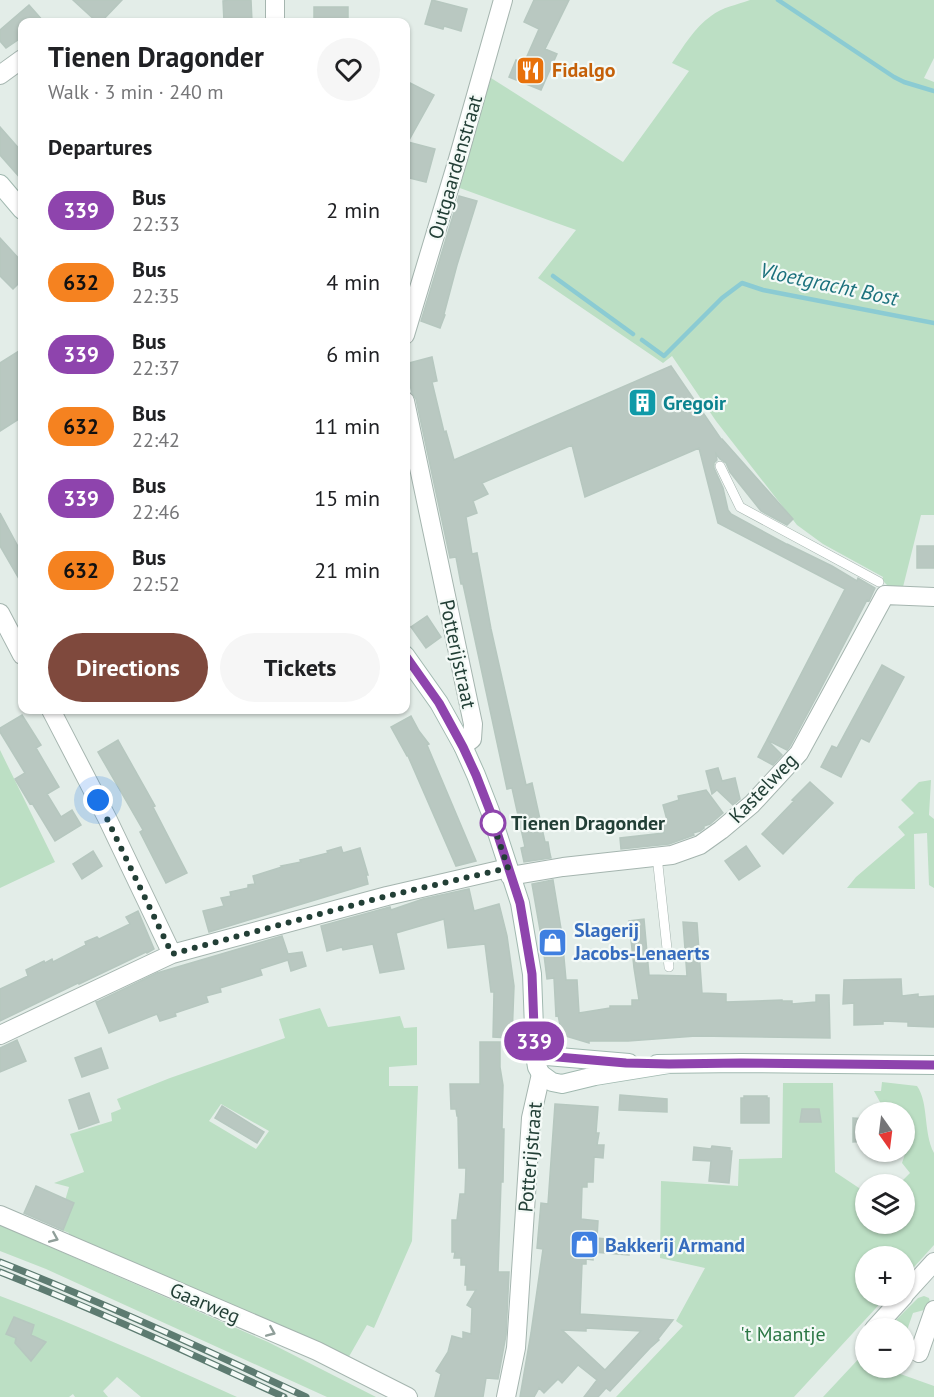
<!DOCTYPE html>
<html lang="en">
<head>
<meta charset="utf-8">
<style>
  :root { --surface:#fff; --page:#f6f6f6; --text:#202124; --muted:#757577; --accent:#7f493d }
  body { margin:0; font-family:"PT Sans",sans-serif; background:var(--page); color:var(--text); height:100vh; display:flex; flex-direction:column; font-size:22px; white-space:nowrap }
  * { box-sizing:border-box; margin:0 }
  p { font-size:20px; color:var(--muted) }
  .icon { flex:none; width:33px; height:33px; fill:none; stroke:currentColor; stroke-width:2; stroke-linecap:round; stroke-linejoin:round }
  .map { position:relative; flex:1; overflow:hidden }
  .panel { position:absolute; left:18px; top:18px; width:392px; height:696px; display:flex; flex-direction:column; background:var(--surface); border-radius:12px; box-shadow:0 2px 4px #0004 }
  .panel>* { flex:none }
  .badge { padding:0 12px; border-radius:20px; font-size:21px; line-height:39px }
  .needle { width:39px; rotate:166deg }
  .buttons { position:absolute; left:855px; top:1102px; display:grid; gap:12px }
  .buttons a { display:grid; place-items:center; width:60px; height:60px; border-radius:50%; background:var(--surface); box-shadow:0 2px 4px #0004; font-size:30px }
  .you { position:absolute; width:30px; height:30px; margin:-15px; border:4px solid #fff; border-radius:50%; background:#1a73e8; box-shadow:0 0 0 9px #1a73e833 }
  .map>.badge { position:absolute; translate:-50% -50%; box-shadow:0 0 0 3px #fff }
  h2 { padding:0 30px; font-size:22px; line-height:54px }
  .round { display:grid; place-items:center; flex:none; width:63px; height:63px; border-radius:32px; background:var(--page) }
  .summary { display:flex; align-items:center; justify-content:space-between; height:102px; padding:0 30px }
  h1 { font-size:28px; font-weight:700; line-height:45px }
  .button { display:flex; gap:12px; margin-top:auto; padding:12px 30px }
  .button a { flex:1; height:69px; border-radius:36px; background:var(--accent); color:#fff; font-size:24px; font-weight:700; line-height:69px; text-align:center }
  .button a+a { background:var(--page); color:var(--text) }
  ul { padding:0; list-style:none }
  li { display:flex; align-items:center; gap:18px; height:72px; padding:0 30px }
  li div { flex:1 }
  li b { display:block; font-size:22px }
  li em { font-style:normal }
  li .badge { min-width:66px; font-weight:700; text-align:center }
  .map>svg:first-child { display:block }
  .green { fill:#bcdfc4; fill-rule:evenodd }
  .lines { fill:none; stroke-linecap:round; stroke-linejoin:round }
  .stream { stroke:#8bcbd3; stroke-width:4.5 }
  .building { fill:#b9c8c1; stroke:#b6c7bf; stroke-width:1.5; fill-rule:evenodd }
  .lane-casing { stroke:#a5b5af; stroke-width:10 }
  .street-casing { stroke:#a5b5af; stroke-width:20 }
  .secondary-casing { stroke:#a1b9b0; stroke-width:20 }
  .lane { stroke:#fff; stroke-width:9 }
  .street { stroke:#fff; stroke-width:18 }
  .secondary { stroke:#fff; stroke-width:18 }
  .rail-casing { stroke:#5d7b71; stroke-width:7 }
  .rail { stroke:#f4faf7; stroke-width:4.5; stroke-dasharray:14; stroke-linecap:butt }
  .oneway { stroke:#909f9a }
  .line-casing { stroke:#fff; stroke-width:14 }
  .line { stroke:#8e44ad; stroke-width:9 }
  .walk { stroke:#223f36; stroke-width:6; stroke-dasharray:0 10.8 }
  .stop-dot { fill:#fff; stroke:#8e44ad; stroke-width:3 }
  .labels { text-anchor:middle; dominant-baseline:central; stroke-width:4.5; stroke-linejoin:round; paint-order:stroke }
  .food-label { font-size:20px; font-weight:bold; fill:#c56008; stroke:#f4faf7; text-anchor:start }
  .street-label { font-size:20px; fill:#223f36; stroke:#f4faf7 }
  .culture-label { font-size:20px; font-weight:bold; fill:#0d838f; stroke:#f4faf7; text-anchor:start }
  .stop-label { font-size:20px; font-weight:bold; fill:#223f36; stroke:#f4faf7; text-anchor:start }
  .shop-label { font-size:20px; font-weight:bold; fill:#366cbe; stroke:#f4faf7; text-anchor:start }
  .park-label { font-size:20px; fill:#2c7745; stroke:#f4faf7 }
  .water-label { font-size:21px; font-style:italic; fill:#1b717d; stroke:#f4faf7 }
</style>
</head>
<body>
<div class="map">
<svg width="934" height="1397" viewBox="0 0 934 1397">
  <rect width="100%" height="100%" fill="#e3ede8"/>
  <!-- green -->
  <path class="green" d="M750 0H934V58L924 78 934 82V515H921L902 591 890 588 882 580 883 577 823 544 797 525 716 421 672 356 663 363 538 278 576 230 457 187 491 78 623 162 689 71 672 63C684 46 694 28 711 16 722 7 737 5 750 0Z
    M0 750 55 862 0 888Z
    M931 780 929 815 934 819V888L929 885 927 833 914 834 915 889 847 888 856 877 905 835 898 827 914 813 901 800 919 782Z
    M320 1008 328 1027 400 1016 404 1028 417 1027V1065L389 1067V1086H418L412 1241 374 1328 367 1325 347 1360 66 1239 69 1233 57 1228 69 1187 54 1183 84 1172 70 1134 112 1121 111 1113 121 1109 117 1099 170 1078 285 1038 279 1019ZM221 1104 269 1131 256 1149 209 1121Z
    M882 1082 917 1086C929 1103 923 1132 934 1153V1245L905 1277 904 1257H866V1296H887L794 1397H616L683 1326 676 1321 705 1268 660 1258 661 1181 738 1186 739 1159 782 1158 783 1083H833L835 1172 865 1192 866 1224H904V1185H898L910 1173 902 1163 906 1151 904 1149V1113H886L874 1091H881Z
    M0 1225 268 1342 376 1397H327L46 1269 0 1251Z
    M0 1296C81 1326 159 1362 237 1397H141L117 1377 103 1391 108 1397H75L73 1394 69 1397H0Z
    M924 1296 929 1298 930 1302 928 1309 913 1313 905 1336 904 1329H887L918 1298Z
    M865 1352 866 1368H893L892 1371 934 1386V1397H823Z"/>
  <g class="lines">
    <!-- stream -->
    <path class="stream" d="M778 0 894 77 904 82 934 91
      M553 276 633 334
      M642 340 664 356 722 298 742 283 763 290 934 323"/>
  </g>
  <!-- building -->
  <path class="building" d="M73 0H122L101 22H97Z
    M229 0H251L252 22H224L223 1Z
    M432 0 467 9 461 31 444 26 443 29 425 24Z
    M534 0H569L545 49 557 54 541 90 509 77 516 60 524 63 539 29 524 22Z
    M29 5 44 22H22V37L6 48 0 41V30Z
    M314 7H348V22H314Z
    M410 83 434 95 408 142 435 149 426 182 405 177V93Z
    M0 127 22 152V180L0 155Z
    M459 196 477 201 457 265 444 314 445 315 440 328 421 321Z
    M0 238 22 262V280L13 289 0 276Z
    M22 349V417L0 431V363Z
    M432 357 437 381 432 382 444 432 446 431 454 460 671 366 721 439H722L793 519 787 525 761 511 730 472 726 463 720 459 716 454 717 460 714 463V468L723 488 728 510 731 514 788 545 787 544 832 566 857 581 858 578 875 588 869 601 867 600 820 690 790 746 787 750 767 740 845 589 718 523 699 448 585 497 572 445 482 483 488 494 473 501 477 513 466 517 472 554 477 553 491 629 526 785 532 783 545 842H548L550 854 551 858 524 862 521 848 525 847 512 788 507 789 463 584H461L456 557 450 558 416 399 412 393 405 364Z
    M0 513 22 554V584L0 546Z
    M917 546H934V568H917Z
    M427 616 441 637 426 648 411 627Z
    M882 665 904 677 869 742 861 738 841 777 821 767 832 746 837 748Z
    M22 715 41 745 36 748 59 787 47 794 61 817 72 810 81 825 55 841 32 803 30 804 15 779 25 773 0 732V728Z
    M411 716 419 731 429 744 427 745 476 861 456 866 408 756H407L391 727Z
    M118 740 155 806 153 807 187 873 166 883 140 832 143 830 98 752Z
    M767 740 782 755 773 765 758 757Z
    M718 768 722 781 735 778 740 799 733 805 717 790 712 794 706 771Z
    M810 782 833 803 783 854 762 834 794 801 792 800Z
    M706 790 723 813 710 824 704 826V828L700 831 693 833 694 835 669 844 621 849 620 838 664 833 663 821 667 820 663 805 679 800 678 796Z
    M746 846 760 866 739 880 725 861Z
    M341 847 343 853 360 848 368 875H366L368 884 209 932 203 911 224 906 221 898 231 896 230 892 248 888V885L255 884 253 876 282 867 281 866 301 862 300 860 328 853 327 851Z
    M93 851 102 866 82 879 73 864Z
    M553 880 564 947H563L566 980H577L579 1013 610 1008V1006H632V1000H639L634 968 629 921 644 919 649 975 687 976 683 922 697 923 702 993 726 994V1002L782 1000V1001H792V1004L816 1002V995H829L830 1038 696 1036 628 1041H589V1043L562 1035 558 1015 556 1016 554 978 547 979 543 947 532 884Z
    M469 889 474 911 499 904 507 936 514 986 512 1038 493 1037 494 992H491L485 944 448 948 444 919 396 933 404 969 380 973 373 944 343 950 342 947 327 951 321 926 390 907 391 910 423 899Z
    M138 911 154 949 147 953 146 952 79 984 78 983 0 1021V989L28 976 26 970 44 961 45 963 52 959 53 962 86 945 85 942 97 937 99 939 130 924 126 917Z
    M282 936 288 954 302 952 306 966 291 971 288 960 260 969 262 975 220 988 221 992 206 996 208 1002 175 1013 176 1016 160 1021 157 1014 109 1033 96 1002 99 1001 157 973Z
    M901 979 902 996 918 994V997L934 996V1027L908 1026V1022L883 1021V1024L854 1025V1003L843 1004 844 980Z
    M17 1040 26 1061 0 1072V1048Z
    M480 1042H500V1067L503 1085 502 1129H504L503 1182H501L498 1272H509L506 1335 498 1379 486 1378 483 1397H435L441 1374 436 1371 448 1352 452 1336 463 1339V1332L471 1334 472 1308 467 1305 476 1290H467V1285H465L466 1265H461V1258H454L455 1252H452V1220H457L460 1194H465L466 1168H459L458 1116H457L456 1109H451L450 1084H480Z
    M101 1048 108 1068 82 1077 75 1058Z
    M89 1093 99 1122 79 1129 69 1100Z
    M620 1095 667 1099V1112L619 1110Z
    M744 1096H767V1098H769V1123H741V1098H744Z
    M555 1104 598 1107 596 1133H599L597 1145H604L603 1158 594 1157 593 1182H587V1187H582L581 1219 598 1221 597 1238 606 1239V1241L630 1243 629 1255 593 1252V1260L586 1259V1264H582L580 1314 673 1320 658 1339 659 1340 650 1348 610 1391 606 1388 598 1397H584L597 1380 578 1365 562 1383 558 1379 544 1393 539 1388 534 1397H520L531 1333 543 1249 537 1248 541 1203 548 1204ZM586 1328 641 1331 605 1370 562 1330 586 1331Z
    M222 1106 264 1132 257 1143 215 1118Z
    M802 1109H819L821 1122H800Z
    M853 1118 866 1119V1141L853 1142Z
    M712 1146 730 1148V1151H732L729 1183 709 1181 711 1161 693 1160 694 1147 711 1149Z
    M36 1186 74 1203 63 1230 24 1213Z
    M14 1317 34 1325 31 1335 46 1342 31 1361 15 1343 16 1338 6 1334Z"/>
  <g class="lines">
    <defs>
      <path id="lane" d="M720 466 740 507 879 582
        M657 856 669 967"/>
      <path id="street" d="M275 0V22
        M0 75 22 59
        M405 335 458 159 503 0
        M405 401 473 724 472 739 463 746
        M0 613 22 655
        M51 710 107 818 172 954
        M510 876 563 867 672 855 700 845 721 830 752 804 799 753 885 595 934 597
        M0 1035 172 954 387 896 508 868
        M0 1215 317 1351 408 1397
        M904 1295 934 1262
        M874 1329 904 1296
        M919 1353 934 1310
        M506 1397 516 1348 531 1118 541 1074"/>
      <path id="secondary" d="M0 184 22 210
        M405 655 439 703 463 746 476 775 490 811 520 903 532 974 535 1055 537 1067 541 1074 552 1082 562 1084 595 1076 669 1064
        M535 1055 629 1063
        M657 1064 741 1063 934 1065"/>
    </defs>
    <!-- lane casing -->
    <use href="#lane" class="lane-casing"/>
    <!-- street casing -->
    <use href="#street" class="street-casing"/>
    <!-- secondary casing -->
    <use href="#secondary" class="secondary-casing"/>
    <!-- lane -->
    <use href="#lane" class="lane"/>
    <!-- street -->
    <use href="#street" class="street"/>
    <!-- secondary -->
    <use href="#secondary" class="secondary"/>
    <defs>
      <path id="rail" d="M0 1262C104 1303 205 1349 306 1397
        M0 1272C96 1310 190 1353 284 1397"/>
    </defs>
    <!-- rail casing -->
    <use href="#rail" class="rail-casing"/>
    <!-- rail -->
    <use href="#rail" class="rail"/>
  </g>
  <!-- one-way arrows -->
  <defs><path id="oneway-chevron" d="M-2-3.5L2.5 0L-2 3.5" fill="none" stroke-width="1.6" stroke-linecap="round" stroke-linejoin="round" transform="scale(1.5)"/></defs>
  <g class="oneway">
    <use href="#oneway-chevron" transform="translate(54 1238) rotate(23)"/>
    <use href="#oneway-chevron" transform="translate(271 1332) rotate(23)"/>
  </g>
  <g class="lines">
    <defs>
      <path id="line" d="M405 655 439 703 463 747 476 775 490 811 520 903 532 974 535 1055 626 1063 669 1064 741 1063 934 1065"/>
    </defs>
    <!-- line casing -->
    <use href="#line" class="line-casing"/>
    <!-- line -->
    <use href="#line" class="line"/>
    <!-- walk -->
    <path class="walk" d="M98 800 172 954 387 896 508 868 493 823"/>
  </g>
  <!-- icons -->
  <defs>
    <symbol id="restaurant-square" viewBox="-11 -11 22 22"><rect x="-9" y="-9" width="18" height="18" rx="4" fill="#e8710a" stroke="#f4faf7"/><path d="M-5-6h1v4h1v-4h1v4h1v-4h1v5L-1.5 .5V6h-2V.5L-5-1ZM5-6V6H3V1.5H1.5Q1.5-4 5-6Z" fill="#fff"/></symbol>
    <symbol id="building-square" viewBox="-11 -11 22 22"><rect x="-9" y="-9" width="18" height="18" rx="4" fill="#0f9aa8" stroke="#f4faf7"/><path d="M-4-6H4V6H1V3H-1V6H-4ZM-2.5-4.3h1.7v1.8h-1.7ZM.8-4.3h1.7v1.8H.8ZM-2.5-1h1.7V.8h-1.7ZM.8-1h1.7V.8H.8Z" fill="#fff"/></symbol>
    <symbol id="shop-square" viewBox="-11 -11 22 22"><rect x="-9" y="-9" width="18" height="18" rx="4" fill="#3f7fe0" stroke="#f4faf7"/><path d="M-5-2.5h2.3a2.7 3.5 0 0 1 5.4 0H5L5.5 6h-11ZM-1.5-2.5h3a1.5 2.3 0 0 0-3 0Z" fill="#fff"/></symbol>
  </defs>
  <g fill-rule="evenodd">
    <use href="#restaurant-square" x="514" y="54" width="33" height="33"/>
    <use href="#building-square" x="626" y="386" width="33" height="33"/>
    <use href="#shop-square" x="536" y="926" width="33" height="33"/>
    <use href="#shop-square" x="568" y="1228" width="33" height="33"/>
  </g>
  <!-- markers -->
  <circle class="stop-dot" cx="493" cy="823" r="12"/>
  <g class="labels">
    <!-- food labels -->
    <g class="food-label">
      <text x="552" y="70">Fidalgo</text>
    </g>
    <!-- street labels -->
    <g class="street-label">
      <text transform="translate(455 167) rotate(-74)">Outgaardenstraat</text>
      <text transform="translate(458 654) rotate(78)">Potterijstraat</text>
      <text transform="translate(763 788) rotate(-46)">Kastelweg</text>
      <text transform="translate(530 1157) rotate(-85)">Potterijstraat</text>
      <text transform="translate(205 1303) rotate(23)">Gaarweg</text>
    </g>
    <!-- culture labels -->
    <g class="culture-label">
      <text x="663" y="403">Gregoir</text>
    </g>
    <!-- stop labels -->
    <g class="stop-label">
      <text x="511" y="823">Tienen Dragonder</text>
    </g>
    <!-- shop labels -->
    <g class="shop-label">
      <text x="574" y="930">Slagerij<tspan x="574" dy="23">Jacobs-Lenaerts</tspan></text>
      <text x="605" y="1245">Bakkerij Armand</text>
    </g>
    <!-- park labels -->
    <g class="park-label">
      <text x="783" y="1334">'t Maantje</text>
    </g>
    <!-- water labels -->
    <g class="water-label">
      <text transform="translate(829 284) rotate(12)">Vloetgracht Bost</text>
    </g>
  </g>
</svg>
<div class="buttons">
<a><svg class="needle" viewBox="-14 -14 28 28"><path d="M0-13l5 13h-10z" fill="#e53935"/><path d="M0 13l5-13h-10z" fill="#757577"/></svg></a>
<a><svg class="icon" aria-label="layers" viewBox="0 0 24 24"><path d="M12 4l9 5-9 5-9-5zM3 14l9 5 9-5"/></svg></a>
<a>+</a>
<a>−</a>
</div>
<div class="you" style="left:98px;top:800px"></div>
<b class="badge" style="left:534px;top:1041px;background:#8e44ad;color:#fff">339</b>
<section class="panel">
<div class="summary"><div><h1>Tienen Dragonder</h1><p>Walk · 3 min · 240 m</p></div><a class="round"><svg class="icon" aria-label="heart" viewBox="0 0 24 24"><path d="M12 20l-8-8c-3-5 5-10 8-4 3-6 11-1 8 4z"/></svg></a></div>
<h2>Departures</h2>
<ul>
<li><span class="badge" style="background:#8e44ad;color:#fff">339</span><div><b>Bus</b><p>22:33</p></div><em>2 min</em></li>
<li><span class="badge" style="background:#f58220;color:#111">632</span><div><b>Bus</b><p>22:35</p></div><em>4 min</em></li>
<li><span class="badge" style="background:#8e44ad;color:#fff">339</span><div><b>Bus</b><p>22:37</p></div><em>6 min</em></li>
<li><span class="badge" style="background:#f58220;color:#111">632</span><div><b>Bus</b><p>22:42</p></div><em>11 min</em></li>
<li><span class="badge" style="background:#8e44ad;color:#fff">339</span><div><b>Bus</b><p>22:46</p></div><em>15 min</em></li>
<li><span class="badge" style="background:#f58220;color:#111">632</span><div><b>Bus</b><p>22:52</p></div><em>21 min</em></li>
</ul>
<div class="button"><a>Directions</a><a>Tickets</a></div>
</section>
</div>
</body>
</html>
